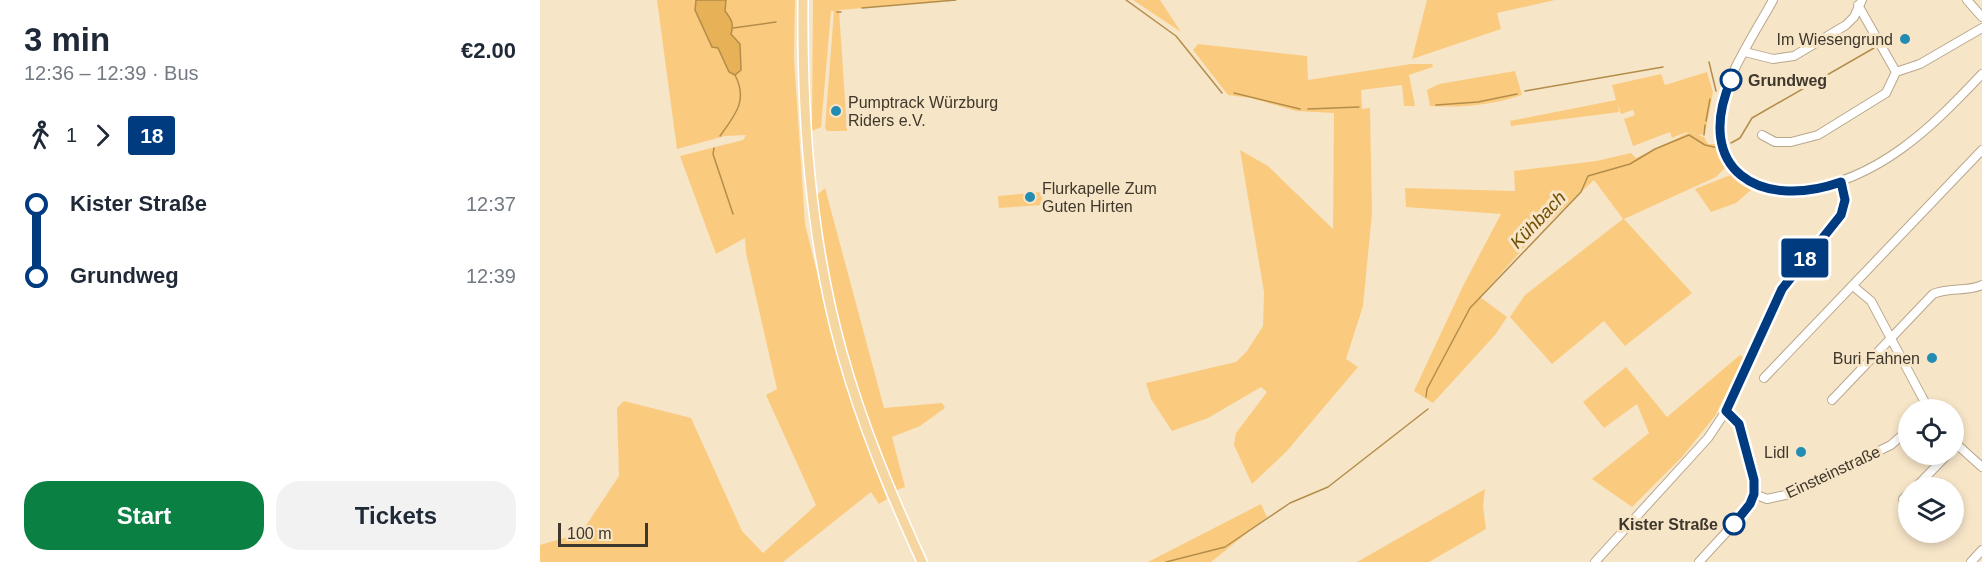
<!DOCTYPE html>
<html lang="en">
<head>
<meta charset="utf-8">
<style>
  :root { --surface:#fff; --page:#f2f2f3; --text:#1f2937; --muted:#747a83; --accent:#0b8043 }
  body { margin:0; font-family:Helvetica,sans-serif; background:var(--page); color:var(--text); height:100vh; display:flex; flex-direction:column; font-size:22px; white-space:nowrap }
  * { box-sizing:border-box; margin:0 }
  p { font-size:20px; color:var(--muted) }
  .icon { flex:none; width:33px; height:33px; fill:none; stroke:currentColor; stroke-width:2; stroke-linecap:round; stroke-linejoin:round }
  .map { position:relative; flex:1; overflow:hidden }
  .side { display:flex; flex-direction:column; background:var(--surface); width:540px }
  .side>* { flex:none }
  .badge { padding:0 12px; border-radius:4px; font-size:21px; line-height:39px }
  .tools { position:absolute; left:1358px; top:399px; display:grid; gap:12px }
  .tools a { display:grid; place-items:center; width:66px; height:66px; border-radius:50%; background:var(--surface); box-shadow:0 3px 9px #0003; font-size:30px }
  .scale { position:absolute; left:18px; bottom:15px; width:90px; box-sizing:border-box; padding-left:6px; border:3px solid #3e372b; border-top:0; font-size:16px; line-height:21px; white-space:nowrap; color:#3e372b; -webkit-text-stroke:4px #f7e5c8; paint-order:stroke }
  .map>.badge { position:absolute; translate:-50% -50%; box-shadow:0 0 0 3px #fff }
  .legs { display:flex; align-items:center; gap:9px; height:66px; padding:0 24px; font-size:20px }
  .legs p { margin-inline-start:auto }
  .head { display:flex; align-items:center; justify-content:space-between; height:102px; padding:0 24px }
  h1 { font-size:33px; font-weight:800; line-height:45px }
  .action { display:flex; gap:12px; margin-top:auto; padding:12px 24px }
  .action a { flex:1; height:69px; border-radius:24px; background:var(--accent); color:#fff; font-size:24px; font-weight:800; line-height:69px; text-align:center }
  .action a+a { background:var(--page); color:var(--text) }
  ul { padding:0 24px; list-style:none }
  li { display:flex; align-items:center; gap:21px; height:72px; font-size:22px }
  li i { display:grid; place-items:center; width:9px; height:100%; margin:0 8px; background:currentColor }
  li i::after { content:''; width:15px; height:15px; margin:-8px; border:4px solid; border-radius:50%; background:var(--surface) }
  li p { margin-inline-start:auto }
  li:first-child i { background:linear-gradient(#0000 50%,currentColor 0) }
  li:last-child i { background:linear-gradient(currentColor 50%,#0000 0) }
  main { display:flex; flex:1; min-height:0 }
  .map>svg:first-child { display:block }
  .green { fill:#facb7f }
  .water { fill:#e7b257; stroke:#b48d4a; stroke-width:1.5 }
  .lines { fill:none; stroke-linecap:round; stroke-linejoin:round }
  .stream { stroke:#b48d4a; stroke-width:1.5 }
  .minor-casing { stroke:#b9a78c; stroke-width:10 }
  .major-casing { stroke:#fff; stroke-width:12 }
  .minor { stroke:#fff; stroke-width:8 }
  .major { stroke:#f6d6a0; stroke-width:9 }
  .line-1-casing { stroke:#fff; stroke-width:14 }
  .line-1 { stroke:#003b80; stroke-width:9 }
  .poi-dot { fill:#238cb3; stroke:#f7e5c8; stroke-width:2 }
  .stop-1-dot { fill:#fff; stroke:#003b80; stroke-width:3 }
  .labels { text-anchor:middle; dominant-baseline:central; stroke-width:6; stroke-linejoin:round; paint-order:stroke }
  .poi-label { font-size:16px; fill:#3e372b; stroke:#f7e5c8; text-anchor:end }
  .stop-label { font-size:16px; font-weight:bold; fill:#3e372b; stroke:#f7e5c8; text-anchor:start }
  .street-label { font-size:16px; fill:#3e372b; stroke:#f7e5c8 }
  .water-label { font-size:18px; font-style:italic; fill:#704e02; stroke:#f7e5c8 }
</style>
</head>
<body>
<main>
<section class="side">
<div class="head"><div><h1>3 min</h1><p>12:36 – 12:39 · Bus</p></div><b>€2.00</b></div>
<div class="legs"><svg class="icon" aria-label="walk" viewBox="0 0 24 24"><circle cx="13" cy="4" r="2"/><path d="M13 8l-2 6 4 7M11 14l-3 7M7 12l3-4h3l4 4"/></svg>1<svg class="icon" aria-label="forward" viewBox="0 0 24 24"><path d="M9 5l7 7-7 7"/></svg><b class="badge" style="background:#003b80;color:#fff">18</b></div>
<ul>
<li><i style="color:#003b80"></i><b>Kister Straße</b><p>12:37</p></li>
<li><i style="color:#003b80"></i><b>Grundweg</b><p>12:39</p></li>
</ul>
<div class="action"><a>Start</a><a>Tickets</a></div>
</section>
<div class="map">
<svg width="1442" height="562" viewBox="0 0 1442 562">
  <rect width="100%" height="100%" fill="#f7e5c8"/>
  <!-- green -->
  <path class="green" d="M117 0H255L254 58 265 224 297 354 317 419 347 499 339 504 331 492 243 562H0V545L41 533 79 476 77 408 84 401 151 418 202 531 223 553 276 505 226 395 237 389 206 253 205 238 176 254 140 156 203 140 206 135 185 136 137 149Z
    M273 0H417L299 10 307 131H287L285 128 294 11H291L281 127 272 131Z
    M593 0H620L641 32Z
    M887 0H1015L957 13 961 29 872 59Z
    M658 44 767 56 768 80 871 64H892L893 67 869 75 875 106H864L862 85 821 90 822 109 830 108 832 213 823 306 806 359 818 367 746 452 712 484 694 445 696 433 727 392 721 387 668 418 632 431 611 399 606 383 696 362 707 351 723 326 724 292 700 150 728 166 793 229 794 113 756 111 711 98 688 95 653 50Z
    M975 71 982 95C952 105 922 108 890 106L887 90 899 84Z
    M1167 72 1173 92 1165 134 1158 135 1164 137 1168 144H1178L1185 160V168L1176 177 1084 219 1152 293 1085 346 1064 321 1012 364 970 317 985 295 1083 219 1054 180 997 233 940 297 967 317 955 335 893 403 874 391 923 286 961 214 866 207 865 188 975 191 974 171 1056 161 1091 153 1096 158 1150 132 1158 135C1149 129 1141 134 1132 138L1130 132 1093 146 1084 119 1095 115 1093 110 1081 114 1078 105 1079 112 971 126 970 121 1076 100 1072 85 1121 74 1125 85Z
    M1193 174 1212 189 1196 203 1171 212 1155 189Z
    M285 188 344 408 402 403 405 408 380 426 352 437 365 487 354 491C317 396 288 296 277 195Z
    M502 192 503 205 459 208 458 196Z
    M1200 355 1204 358 1175 416 1142 457 1092 507 1052 479 1109 433 1097 404 1064 428 1043 402 1086 367 1127 417Z
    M945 489 943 506 946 529 889 562H817Z
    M721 504 727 517 671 562H608Z"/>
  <!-- water -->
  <path class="water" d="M156 0H186L185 11C192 20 194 24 191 34L200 44 201 70 195 75 189 72 178 48 172 47 155 10Z"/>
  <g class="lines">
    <!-- stream -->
    <path class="stream" d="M586 0 636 36 682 93
      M322 8 416 0
      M297 12H301
      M193 28 236 22
      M1169 62 1176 91
      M985 91 1123 67
      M694 93 760 109
      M896 105 938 102 977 94
      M768 109 819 107
      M1166 121 1170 99
      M1164 135 1165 125
      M180 136C196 114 208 100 195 75
      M1191 143 1200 138 1212 118 1334 48
      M174 148 173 154 193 214
      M886 397 887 389 930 308 1041 192 1048 176 1090 164 1115 149 1149 135 1165 145 1178 148
      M626 562 685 547 750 503 788 487 888 409"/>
    <defs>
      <path id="minor" d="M1233 0C1215 33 1184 79 1179 115 1176 139 1186 161 1203 177 1219 192 1242 193 1263 190 1339 180 1392 127 1442 74
        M1427 0 1442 17
        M1318 5 1356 72
        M1205 52 1233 59 1254 56 1306 25 1314 17 1322 0
        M1356 72 1380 64 1442 28
        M1222 135 1235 142H1251L1278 135 1346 93 1356 72
        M1313 286 1331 301 1389 410
        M1224 378 1442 150
        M1292 400 1393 294C1409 287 1427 292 1442 285
        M1413 441 1442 467
        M1375 488 1408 454
        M1214 494 1227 499 1250 494 1351 445 1368 430
        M1363 499 1368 494
        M1055 562 1168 438 1186 411 1199 385 1242 289 1301 215 1305 200 1301 182
        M1159 562 1203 514 1214 494 1212 471 1199 424 1186 411
        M1431 562 1442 550"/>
      <path id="major" d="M263 0C262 118 270 239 302 353 322 425 351 494 382 562"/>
    </defs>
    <!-- minor casing -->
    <use href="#minor" class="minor-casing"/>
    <!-- major casing -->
    <use href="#major" class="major-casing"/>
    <!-- minor -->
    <use href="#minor" class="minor"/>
    <!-- major -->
    <use href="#major" class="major"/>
  </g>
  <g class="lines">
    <defs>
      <path id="line-1" d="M1191 80C1153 169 1219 211 1301 182L1305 200 1301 215 1242 289 1186 411 1199 424 1214 480V494L1210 504 1194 524"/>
    </defs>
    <!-- line-1 casing -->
    <use href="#line-1" class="line-1-casing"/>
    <!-- line-1 -->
    <use href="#line-1" class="line-1"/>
  </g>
  <!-- markers -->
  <g class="poi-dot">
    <circle cx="1365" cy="39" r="6"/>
    <circle cx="296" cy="111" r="6"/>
    <circle cx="490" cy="197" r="6"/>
    <circle cx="1392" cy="358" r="6"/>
    <circle cx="1261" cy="452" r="6"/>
  </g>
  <g class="stop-1-dot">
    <circle cx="1191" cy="80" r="10"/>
    <circle cx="1194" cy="524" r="10"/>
  </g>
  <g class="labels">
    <!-- poi labels -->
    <g class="poi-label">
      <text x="1353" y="39">Im Wiesengrund</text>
      <text x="308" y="102" text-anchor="start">Pumptrack Würzburg<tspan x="308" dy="18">Riders e.V.</tspan></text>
      <text x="502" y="188" text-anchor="start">Flurkapelle Zum<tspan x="502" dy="18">Guten Hirten</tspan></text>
      <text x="1380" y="358">Buri Fahnen</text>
      <text x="1249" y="452">Lidl</text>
    </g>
    <!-- stop labels -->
    <g class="stop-label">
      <text x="1208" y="80">Grundweg</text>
      <text x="1178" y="524" text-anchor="end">Kister Straße</text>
    </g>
    <!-- street labels -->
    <g class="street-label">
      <text transform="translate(1293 472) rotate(-25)">Einsteinstraße</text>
    </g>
    <!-- water labels -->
    <g class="water-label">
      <text transform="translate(998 220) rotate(-46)">Kühbach</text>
    </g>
  </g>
</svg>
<div class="tools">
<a><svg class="icon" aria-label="locate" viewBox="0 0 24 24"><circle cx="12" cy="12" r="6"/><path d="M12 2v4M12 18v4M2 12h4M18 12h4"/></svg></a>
<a><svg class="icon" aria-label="layers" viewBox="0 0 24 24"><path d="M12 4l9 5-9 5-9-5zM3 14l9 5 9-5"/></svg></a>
</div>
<div class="scale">100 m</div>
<b class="badge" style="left:1265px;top:258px;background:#003b80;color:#fff">18</b>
</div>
</main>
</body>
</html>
